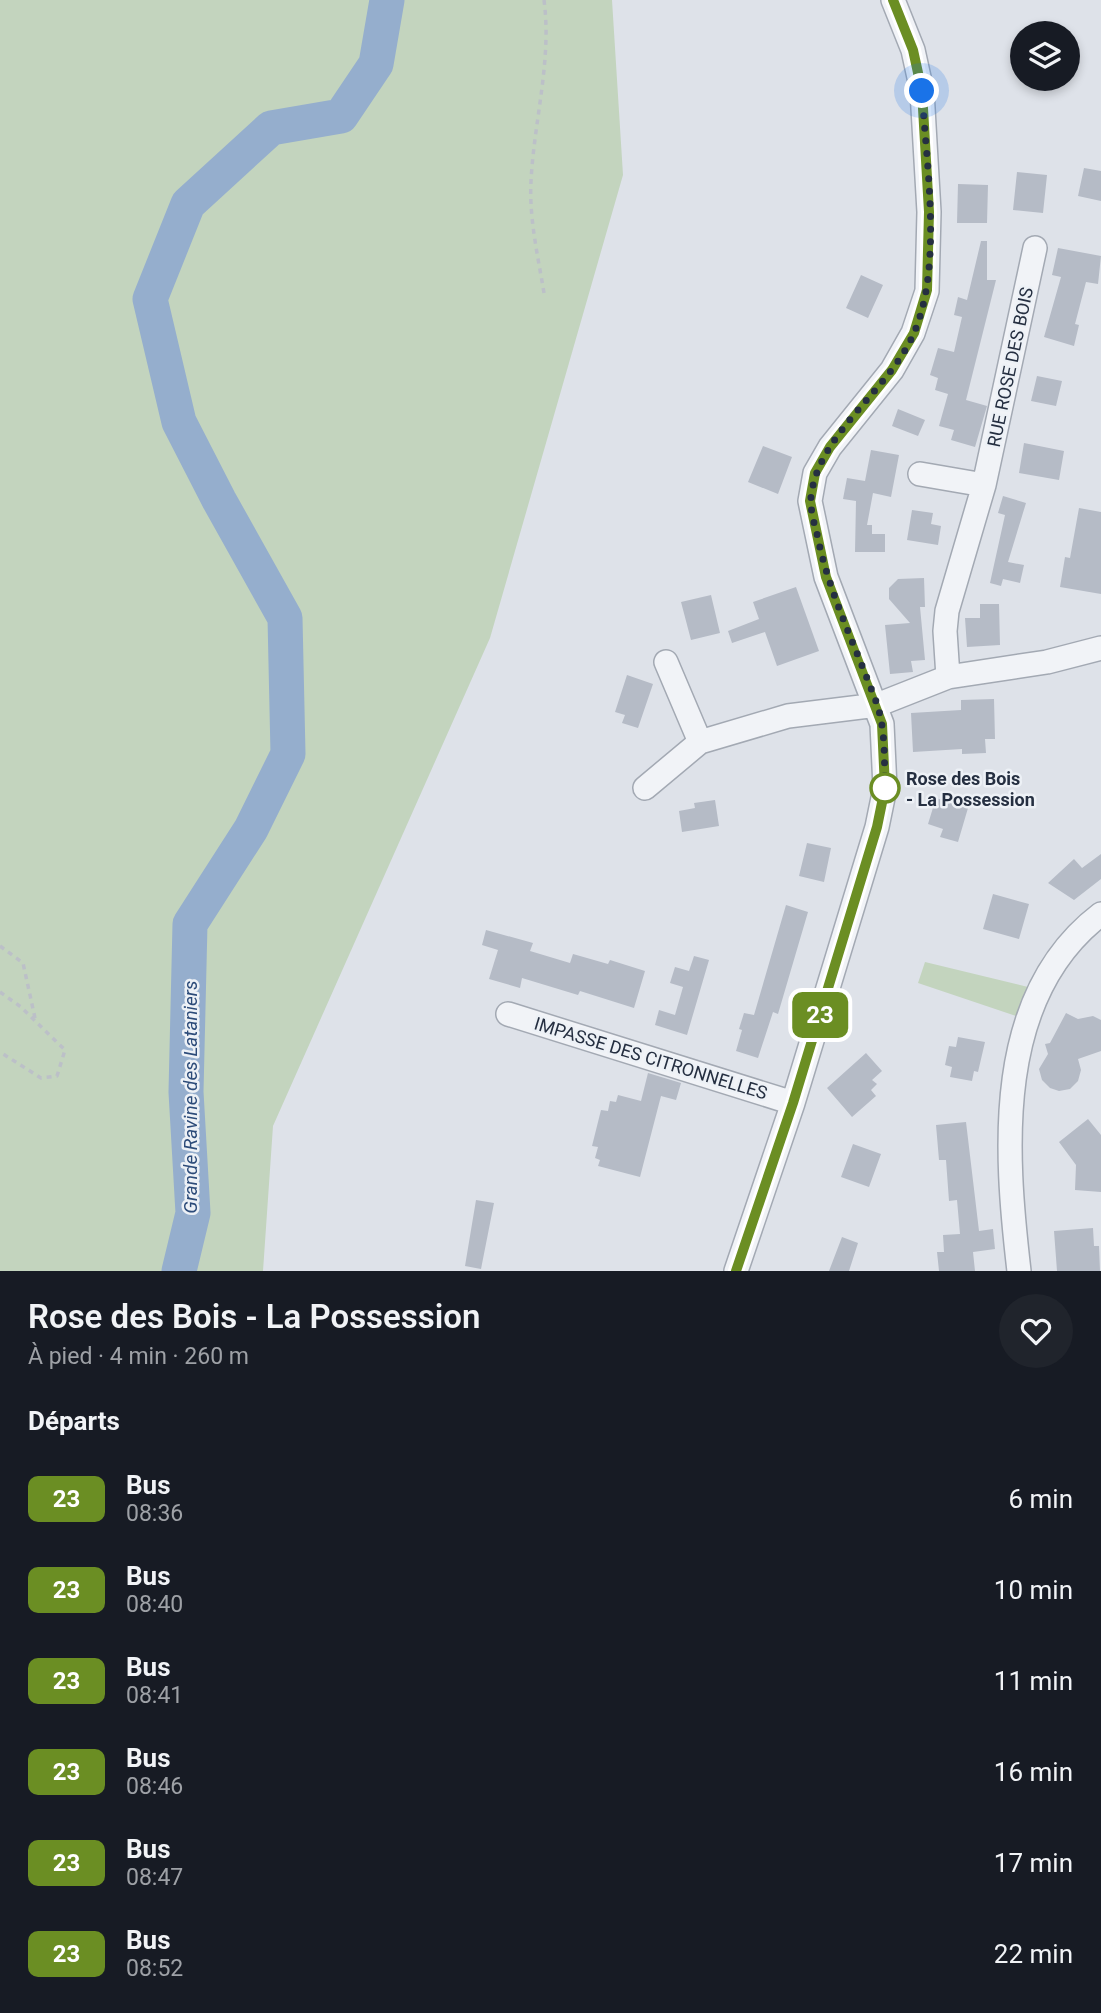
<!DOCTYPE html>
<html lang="fr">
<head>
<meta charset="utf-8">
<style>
  :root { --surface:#171b24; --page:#20242c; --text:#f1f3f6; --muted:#9ea1a6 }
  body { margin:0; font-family:Roboto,sans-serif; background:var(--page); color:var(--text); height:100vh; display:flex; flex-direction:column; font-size:26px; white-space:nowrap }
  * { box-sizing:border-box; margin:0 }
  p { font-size:23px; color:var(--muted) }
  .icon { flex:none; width:38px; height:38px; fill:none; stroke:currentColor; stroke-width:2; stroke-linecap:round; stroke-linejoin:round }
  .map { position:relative; height:1271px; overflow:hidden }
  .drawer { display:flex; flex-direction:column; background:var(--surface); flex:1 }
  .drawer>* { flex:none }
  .badge { padding:0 14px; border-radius:10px; font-size:24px; line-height:46px }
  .tools { position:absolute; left:1010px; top:21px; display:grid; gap:14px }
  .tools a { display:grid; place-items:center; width:70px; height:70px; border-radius:50%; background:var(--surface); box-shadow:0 4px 10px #0003; font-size:35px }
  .you { position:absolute; width:35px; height:35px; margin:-18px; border:5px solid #fff; border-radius:50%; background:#1a73e8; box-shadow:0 0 0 10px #1a73e833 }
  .map>.badge { position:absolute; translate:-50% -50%; box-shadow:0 0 0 4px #fff }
  h2 { padding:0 28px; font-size:26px; line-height:63px }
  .round { display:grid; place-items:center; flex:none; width:74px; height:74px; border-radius:37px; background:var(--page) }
  .summary { display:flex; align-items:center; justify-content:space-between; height:119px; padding:0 28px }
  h1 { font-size:33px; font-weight:600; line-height:52px }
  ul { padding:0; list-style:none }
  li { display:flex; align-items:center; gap:21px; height:91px; padding:0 28px }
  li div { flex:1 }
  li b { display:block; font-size:26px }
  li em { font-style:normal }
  li .badge { min-width:77px; font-weight:700; text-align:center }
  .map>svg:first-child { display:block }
  .green { fill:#c3d4be }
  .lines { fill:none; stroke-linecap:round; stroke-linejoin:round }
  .river { stroke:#95aecd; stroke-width:35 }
  .building { fill:#b5bbc6 }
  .minor-casing { stroke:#a3a9b3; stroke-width:26 }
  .path { stroke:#bcc0c8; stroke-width:3.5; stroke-dasharray:5 5; stroke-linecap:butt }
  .minor { stroke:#f1f3f7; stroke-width:23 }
  .line-casing { stroke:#fff; stroke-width:16 }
  .line { stroke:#6b8e23; stroke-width:10 }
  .walk { stroke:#252f41; stroke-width:7; stroke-dasharray:0 12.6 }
  .stop-dot { fill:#fff; stroke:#6b8e23; stroke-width:3.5 }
  .labels { text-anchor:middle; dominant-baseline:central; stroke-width:5; stroke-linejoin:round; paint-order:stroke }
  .street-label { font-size:18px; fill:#252f41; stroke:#edf1f6 }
  .stop-label { font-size:18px; font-weight:bold; fill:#252f41; stroke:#edf1f6; text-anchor:start }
  .water-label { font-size:19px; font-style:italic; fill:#2c4b79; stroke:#edf1f6 }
</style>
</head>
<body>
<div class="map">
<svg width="1101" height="1271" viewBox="0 0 1101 1271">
  <rect width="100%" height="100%" fill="#dee2e9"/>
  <!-- green -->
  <path class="green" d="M0 0H612L623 175 490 638 273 1126 263 1271H0Z
    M925 962 1028 987 1016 1016 918 983Z"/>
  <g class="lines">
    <!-- river -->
    <path class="river" d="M179 1271 193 1213 186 1092 190 924 251 829 288 754 285 618 219 500 179 422 150 299 188 204 271 128 341 116 376 64 387 0"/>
  </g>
  <!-- building -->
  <path class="building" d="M1084 168 1101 171V201L1078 196Z
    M1017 172 1047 175 1043 213 1013 210Z
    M958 184 988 185 987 223H957Z
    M981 241H987V280H996L966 400 987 406 975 447 951 440 954 430 939 426 948 394 935 390 938 378 930 375 938 348 954 352 962 317 954 315 958 297 967 300Z
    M1058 248 1101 256 1098 284 1086 282 1075 324 1079 325 1074 346 1044 337 1061 277 1052 275Z
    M861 275 883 285 868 318 846 308Z
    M1037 376 1062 381 1056 406 1031 401Z
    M898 409 925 420 918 436 892 426Z
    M1024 443 1064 451 1059 480 1019 473Z
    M763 446 792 457 778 494 748 482Z
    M871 450 899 455 891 497 873 493 867 525H872V534H885V552H855L856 501 843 499 847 478 865 481Z
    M1003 496 1026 503 1008 562 1024 565 1020 583 1003 579 1001 586 990 583 1005 515 998 513Z
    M1079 508 1101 512V594L1060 587 1065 557 1070 558Z
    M912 510 933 513 931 524 941 526 938 545 907 540Z
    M924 578 925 607H920L925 660 911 661 913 672 890 674 885 625 910 623 889 599V588L898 579Z
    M796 587 819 651 777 666 765 632 732 643 728 631 759 619 753 602Z
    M711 595 720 633 691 640 681 602Z
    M980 604H999L1000 645 967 647 965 618H980Z
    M627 675 653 684 638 728 622 723 625 715 615 712Z
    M994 699 995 739H985L986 753 962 754V749L913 752 911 713 961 710V700Z
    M936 798 968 808 958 842 940 837 943 829 928 824Z
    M715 800 719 826 682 832 679 811 695 808 694 803Z
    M807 843 831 848 824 882 799 876Z
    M1101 854V879L1074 900 1048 883 1074 859 1082 868Z
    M993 894 1029 904 1019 939 983 929Z
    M786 905 808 912 778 1014 773 1012 758 1058 736 1051 742 1030 739 1029 744 1013 754 1015Z
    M486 930 533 943 530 951 570 963 573 954 608 964 610 960 645 971 634 1008 580 991 578 995 522 978 520 988 489 979 498 950 482 945Z
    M694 956 709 960 687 1035 655 1025 659 1010 675 1015 683 987 670 983 675 967 689 971Z
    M1066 1013 1078 1019 1093 1016 1101 1020V1051L1078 1059 1081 1070 1078 1081 1070 1089 1059 1091 1050 1088 1042 1080 1039 1069 1048 1054 1045 1044 1050 1043Z
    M958 1037 985 1042 978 1072 974 1071 972 1081 950 1077 952 1067 945 1065 949 1046 956 1047Z
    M866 1053 882 1071 872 1080 877 1084 871 1090 876 1096 852 1117 827 1088Z
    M648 1073 681 1083 676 1100 661 1096 640 1177 598 1166 600 1160 595 1158 598 1147 592 1146 601 1110 608 1111 610 1101 616 1102 618 1095 641 1101Z
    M1088 1119 1101 1135V1192L1075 1190 1076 1165 1059 1142Z
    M966 1122 979 1231 993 1229 995 1249 973 1252 975 1271H939L937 1252H944L943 1235 960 1234 957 1200 949 1201 946 1160H939L936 1125Z
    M853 1144 881 1154 869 1187 841 1177Z
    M476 1200 494 1203 481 1269 465 1266Z
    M1093 1228 1094 1246H1099L1100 1271H1057L1054 1231Z
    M842 1237 858 1243 849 1271H829Z"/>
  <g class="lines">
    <defs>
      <path id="minor" d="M920 474 984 485
        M666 662 700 742
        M948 677 1047 662 1101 648
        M645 788 700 742 788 716 877 705 948 677 945 631 947 611 984 485 1035 248
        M508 1014 793 1103
        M736 1271 793 1103 877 827 885 788 882 724 826 577 810 501 815 473 830 447 892 370 913 333 927 291 929 212 922 91 913 50 893 0
        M1019 1271C1005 1151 993 996 1101 914"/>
    </defs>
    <!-- minor casing -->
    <use href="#minor" class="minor-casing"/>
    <!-- path -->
    <path class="path" d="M544 293C538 256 529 219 531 181 534 121 552 60 544 0
      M0 946 23 963 35 1018
      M0 992 21 1007 65 1050 57 1076 41 1078 0 1052"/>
    <!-- minor -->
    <use href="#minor" class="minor"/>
  </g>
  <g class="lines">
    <defs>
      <path id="line" d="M736 1271 793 1103 877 827 885 788 882 724 826 577 810 501 815 473 830 447 892 370 914 333 927 290 929 212 922 91 913 50 893 0"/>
    </defs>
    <!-- line casing -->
    <use href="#line" class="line-casing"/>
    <!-- line -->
    <use href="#line" class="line"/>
    <!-- walk -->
    <path class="walk" d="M885 788C884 760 886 732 877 704 856 647 829 594 817 534 814 523 810 509 811 497 818 433 889 391 914 333 943 266 926 163 922 91"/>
  </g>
  <!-- markers -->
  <circle class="stop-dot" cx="885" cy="788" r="14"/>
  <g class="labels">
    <!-- street labels -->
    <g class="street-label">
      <text transform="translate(1010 367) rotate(-78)">RUE ROSE DES BOIS</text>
      <text transform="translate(651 1058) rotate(17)">IMPASSE DES CITRONNELLES</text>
    </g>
    <!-- stop labels -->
    <g class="stop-label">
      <text x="906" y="778">Rose des Bois<tspan x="906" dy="21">- La Possession</tspan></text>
    </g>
    <!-- water labels -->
    <g class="water-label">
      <text transform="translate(190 1097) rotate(-90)">Grande Ravine des Lataniers</text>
    </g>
  </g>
</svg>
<div class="tools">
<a><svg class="icon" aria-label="layers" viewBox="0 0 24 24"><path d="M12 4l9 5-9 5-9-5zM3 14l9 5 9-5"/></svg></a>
</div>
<div class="you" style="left:922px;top:91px"></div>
<b class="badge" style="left:820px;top:1015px;background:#6b8e23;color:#fff">23</b>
</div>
<section class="drawer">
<div class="summary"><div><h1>Rose des Bois - La Possession</h1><p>À pied · 4 min · 260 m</p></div><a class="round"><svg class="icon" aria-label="heart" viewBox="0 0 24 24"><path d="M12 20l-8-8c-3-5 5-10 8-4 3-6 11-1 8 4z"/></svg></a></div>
<h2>Départs</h2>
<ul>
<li><span class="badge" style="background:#6b8e23;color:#fff">23</span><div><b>Bus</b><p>08:36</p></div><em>6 min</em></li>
<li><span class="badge" style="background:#6b8e23;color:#fff">23</span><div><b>Bus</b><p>08:40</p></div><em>10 min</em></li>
<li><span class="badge" style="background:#6b8e23;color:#fff">23</span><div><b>Bus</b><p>08:41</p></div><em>11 min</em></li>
<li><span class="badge" style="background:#6b8e23;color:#fff">23</span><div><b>Bus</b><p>08:46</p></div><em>16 min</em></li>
<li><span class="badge" style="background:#6b8e23;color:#fff">23</span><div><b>Bus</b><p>08:47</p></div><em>17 min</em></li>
<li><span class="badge" style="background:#6b8e23;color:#fff">23</span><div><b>Bus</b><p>08:52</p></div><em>22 min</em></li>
</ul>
</section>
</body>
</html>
